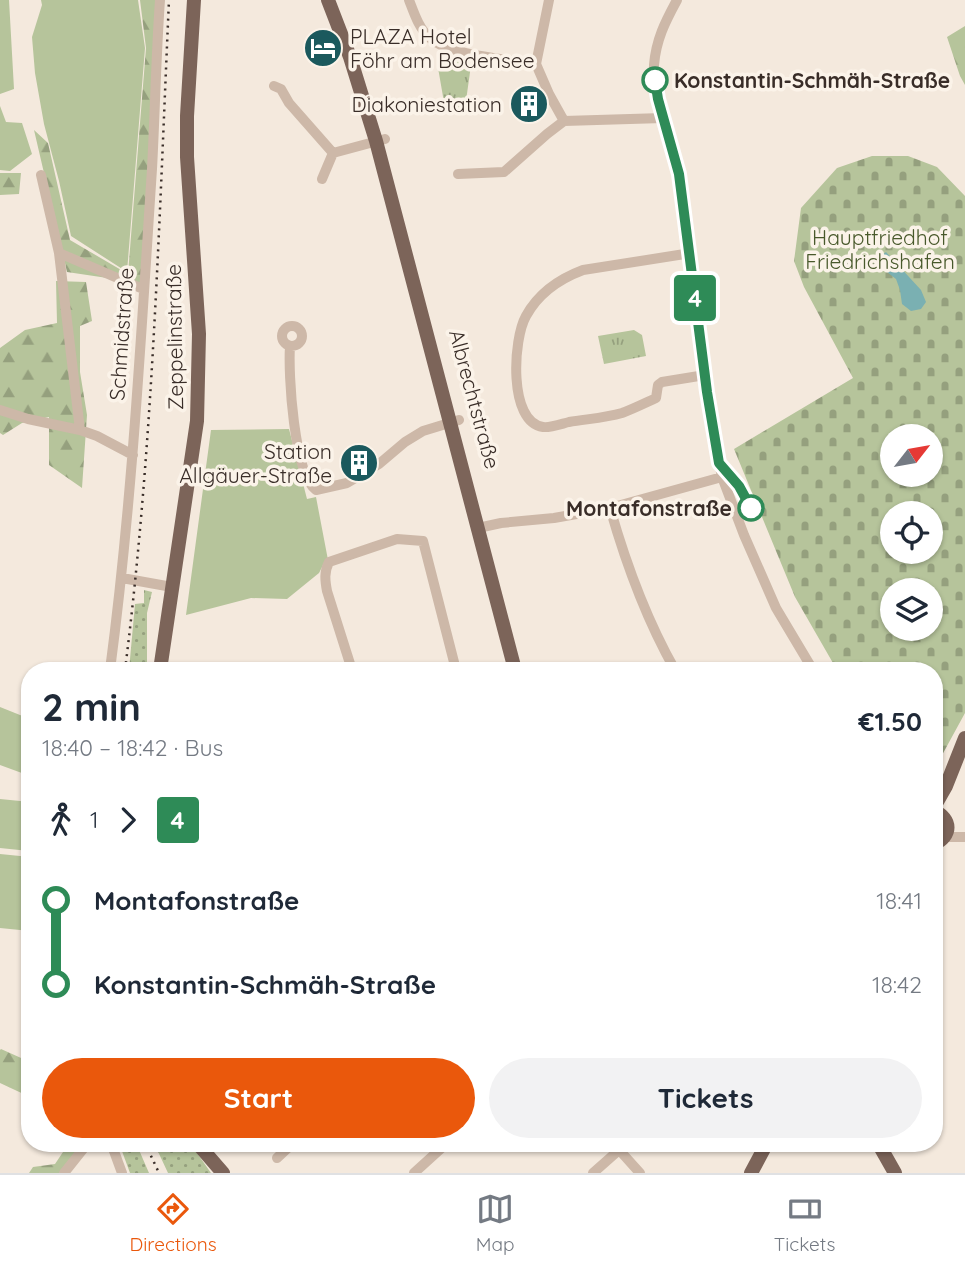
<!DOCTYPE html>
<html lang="en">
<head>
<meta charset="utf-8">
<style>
  :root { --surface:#fff; --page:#f2f2f3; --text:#1f2937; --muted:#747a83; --line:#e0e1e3; --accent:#ea580c }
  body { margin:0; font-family:Quicksand,sans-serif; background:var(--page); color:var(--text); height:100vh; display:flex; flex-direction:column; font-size:26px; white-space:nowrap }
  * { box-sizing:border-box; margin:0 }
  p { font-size:23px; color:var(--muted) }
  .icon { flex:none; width:38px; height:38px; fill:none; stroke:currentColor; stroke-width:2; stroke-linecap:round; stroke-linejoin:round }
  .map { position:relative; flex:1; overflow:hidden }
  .side { position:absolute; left:21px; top:662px; width:922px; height:490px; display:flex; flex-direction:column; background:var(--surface); border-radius:28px; box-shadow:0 2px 5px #0004 }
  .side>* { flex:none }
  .badge { padding:0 14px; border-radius:5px; font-size:24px; line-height:46px }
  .needle { width:46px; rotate:59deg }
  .controls { position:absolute; left:880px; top:424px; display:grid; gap:14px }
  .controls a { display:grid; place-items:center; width:63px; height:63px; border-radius:50%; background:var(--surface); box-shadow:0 2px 5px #0004; font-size:35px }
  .map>.badge { position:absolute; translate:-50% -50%; box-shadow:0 0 0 4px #fff }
  .legs { display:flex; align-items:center; gap:10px; height:77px; padding:0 21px; font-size:23px }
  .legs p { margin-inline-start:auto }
  .headline { display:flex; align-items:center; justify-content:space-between; height:119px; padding:0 21px }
  h1 { font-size:38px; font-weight:700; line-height:52px }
  .button { display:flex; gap:14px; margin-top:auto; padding:14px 21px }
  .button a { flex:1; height:80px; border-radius:42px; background:var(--accent); color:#fff; font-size:28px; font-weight:700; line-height:80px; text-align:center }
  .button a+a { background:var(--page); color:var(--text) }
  ul { padding:0 21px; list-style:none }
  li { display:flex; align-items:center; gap:24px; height:84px; font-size:26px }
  li i { display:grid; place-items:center; width:10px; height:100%; margin:0 9px; background:currentColor }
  li i::after { content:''; width:18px; height:18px; margin:-9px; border:5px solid; border-radius:50%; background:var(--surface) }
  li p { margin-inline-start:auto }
  li:first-child i { background:linear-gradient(#0000 50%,currentColor 0) }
  li:last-child i { background:linear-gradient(currentColor 50%,#0000 0) }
  .tab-bar { display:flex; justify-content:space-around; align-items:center; height:98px; border-top:2px solid var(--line); background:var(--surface); font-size:19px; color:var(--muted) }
  .tab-bar a { display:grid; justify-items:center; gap:4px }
  .tab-bar .selected { color:var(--accent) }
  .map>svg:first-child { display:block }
  .grass { fill:#b6c49b }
  .forest { fill:url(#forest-firs) }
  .cemetery { fill:url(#cemetery-stones); fill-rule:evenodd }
  .park { fill:url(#park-tufts) }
  .garden { fill:url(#garden-dots) }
  .water { fill:#7ab0b2 }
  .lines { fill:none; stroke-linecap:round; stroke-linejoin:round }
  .minor { stroke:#cdb8a8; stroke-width:10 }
  .major { stroke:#7c6459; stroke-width:14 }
  .rail { stroke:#392d28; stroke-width:2.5; stroke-dasharray:2 5; stroke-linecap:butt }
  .line-1-casing { stroke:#fff; stroke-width:16 }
  .line-1 { stroke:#2e8b57; stroke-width:10 }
  .stop-1-dot { fill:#fff; stroke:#2e8b57; stroke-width:3.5 }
  .labels { text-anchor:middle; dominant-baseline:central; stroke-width:7; stroke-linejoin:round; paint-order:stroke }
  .poi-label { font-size:21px; fill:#392d28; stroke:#fbf3e9; text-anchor:end }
  .stop-label { font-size:21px; font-weight:bold; fill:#392d28; stroke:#fbf3e9; text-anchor:start }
  .park-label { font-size:21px; fill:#48592b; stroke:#fbf3e9 }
  .street-label { font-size:21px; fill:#392d28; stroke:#fbf3e9 }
</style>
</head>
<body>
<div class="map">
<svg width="965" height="1173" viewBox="0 0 965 1173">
  <defs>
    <pattern id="forest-firs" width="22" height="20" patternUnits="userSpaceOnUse" patternTransform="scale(1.75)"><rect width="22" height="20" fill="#b6c49b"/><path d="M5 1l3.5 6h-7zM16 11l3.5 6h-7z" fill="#95a07e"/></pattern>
    <pattern id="cemetery-stones" width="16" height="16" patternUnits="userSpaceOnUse" patternTransform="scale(1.75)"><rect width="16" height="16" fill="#b6c49b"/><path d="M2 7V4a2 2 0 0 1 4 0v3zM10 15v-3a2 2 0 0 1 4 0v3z" fill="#95a07e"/></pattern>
    <pattern id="park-tufts" width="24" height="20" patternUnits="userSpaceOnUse" patternTransform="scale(1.75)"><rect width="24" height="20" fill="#b6c49b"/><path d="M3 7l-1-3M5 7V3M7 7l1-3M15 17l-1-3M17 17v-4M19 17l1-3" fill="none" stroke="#95a07e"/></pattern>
    <pattern id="garden-dots" width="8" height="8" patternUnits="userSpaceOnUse" patternTransform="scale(1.75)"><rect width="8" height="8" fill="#b6c49b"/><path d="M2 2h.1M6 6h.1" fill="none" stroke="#95a07e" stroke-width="1.8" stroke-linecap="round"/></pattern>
  </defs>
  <rect width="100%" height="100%" fill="#f4e9dd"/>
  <!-- grass -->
  <path class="grass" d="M0 0H9L14 89 0 94Z
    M41 0H138L145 48 127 272 71 236 59 181 44 124 35 73 32 37 42 5Z
    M0 106 6 122 22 123 32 154 10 171 0 170Z
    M289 429 307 499 316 497 328 560 324 563 319 573 287 599 251 598 186 615 211 430Z
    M0 707 30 719V776L0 765Z
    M0 799 30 802 29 851 0 848Z
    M0 854 30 857V931L0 928Z"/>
  <!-- forest -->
  <path class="forest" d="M140 0H162L141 283 67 272 34 130 48 143 70 240 128 274 146 48Z
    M965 26V85L960 76 947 37Z
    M0 173H21L19 194 0 195Z
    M56 281 86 282 92 321 80 326V372L87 415 82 488 49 465V417L22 423 3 435 0 433V348L25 330 57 323Z
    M1 1049 30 1062V1097L0 1083V1050Z
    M66 1143H83L59 1173H29L33 1167 55 1164 67 1146Z"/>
  <!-- cemetery -->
  <path class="cemetery" d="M872 156H908L937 167 965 196V713L935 768 934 670H837L795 597 734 449 853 378 804 287 794 261 801 208 837 168ZM892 436H931V474H892ZM892 513H931V551H892ZM892 590H931V628H892Z"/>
  <!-- park -->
  <path class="park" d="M450 59 471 65 465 108H445L437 62Z
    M634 330 642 335 646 356 604 364 598 336Z"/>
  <!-- garden -->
  <path class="garden" d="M144 590 152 592 147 613V670H129L135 604 144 603Z
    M119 1143H136L149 1173H130Z
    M154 1143H190L211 1173H168Z"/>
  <!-- water -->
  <path class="water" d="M886 252 921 290 926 302 921 309 911 311 902 304 900 290 896 279 887 272 880 257Z"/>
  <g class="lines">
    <!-- minor -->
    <path class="minor" d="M409 0C414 13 419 29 430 38 450 56 509 59 536 64
      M549 0 536 64 549 94 564 121
      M677 0C665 22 656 40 654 65 652 102 672 138 679 174 687 213 690 252 694 291 702 353 709 415 722 477L744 535 776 608 813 670
      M274 86 281 89 289 103 333 153 385 139
      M458 174 504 172 547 134 564 121 663 118
      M41 175 59 253 80 430
      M322 179 333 153
      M59 253 143 289
      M691 253 583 270C559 279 538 294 526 316 513 339 508 422 543 427 550 428 561 424 569 422 586 419 605 418 622 413 633 409 645 403 656 398L658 385 662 382 705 375
      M282 336a10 10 0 1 1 20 0a10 10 0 1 1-20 0Z
      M290 346C288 374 294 474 316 490L347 483 379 464 405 442 423 431 459 420
      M0 410 28 419 80 430 97 436 133 455
      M610 508C626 564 646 619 675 670
      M478 528 501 523 554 518 610 508 722 477
      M122 578 172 587
      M110 670C132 504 141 336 152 169 155 113 156 56 160 0
      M352 670 327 591C325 580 324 572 329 562L397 539 423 541 456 670
      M945 837H965
      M111 1143 122 1173
      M613 1143 640 1173
      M277 1158 293 1143
      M64 1173 88 1143
      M414 1173 447 1143
      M593 1173 619 1150"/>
    <!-- major -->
    <path class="major" d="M328 0 350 57 376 141 515 670
      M160 670 197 421 199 334 187 157V116L194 0
      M934 807 946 786 965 738
      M934 811C952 819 952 836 934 844
      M197 1143 223 1173
      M878 1143 895 1173
      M751 1173 767 1143"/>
    <!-- rail -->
    <path class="rail" d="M125 670C153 448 159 223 169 0
      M145 1143 159 1173"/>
  </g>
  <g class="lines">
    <defs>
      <path id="line-1" d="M655 80 658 99 679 174 707 392 719 463 739 486 751 508"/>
    </defs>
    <!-- line-1 casing -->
    <use href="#line-1" class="line-1-casing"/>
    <!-- line-1 -->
    <use href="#line-1" class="line-1"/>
  </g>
  <!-- icons -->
  <defs>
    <symbol id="hotel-disc" viewBox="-11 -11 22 22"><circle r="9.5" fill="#1b595d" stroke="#fbf3e9"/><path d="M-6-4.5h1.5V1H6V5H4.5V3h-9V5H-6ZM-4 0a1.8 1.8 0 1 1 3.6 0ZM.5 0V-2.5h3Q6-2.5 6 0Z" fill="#fff"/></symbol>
    <symbol id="building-disc" viewBox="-11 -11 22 22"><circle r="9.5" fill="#1b595d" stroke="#fbf3e9"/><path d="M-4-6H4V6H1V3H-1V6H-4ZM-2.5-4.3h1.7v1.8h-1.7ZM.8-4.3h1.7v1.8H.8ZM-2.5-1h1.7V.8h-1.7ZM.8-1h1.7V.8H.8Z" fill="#fff"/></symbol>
  </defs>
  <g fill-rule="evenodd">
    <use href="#hotel-disc" x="301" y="26" width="44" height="44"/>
    <use href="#building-disc" x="507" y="82" width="44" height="44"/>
    <use href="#building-disc" x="337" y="441" width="44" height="44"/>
  </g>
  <!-- markers -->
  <g class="stop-1-dot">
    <circle cx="655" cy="80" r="12"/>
    <circle cx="751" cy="508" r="12"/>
  </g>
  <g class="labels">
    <!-- poi labels -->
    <g class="poi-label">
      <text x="350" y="36" text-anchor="start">PLAZA Hotel<tspan x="350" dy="24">Föhr am Bodensee</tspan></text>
      <text x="502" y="104">Diakoniestation</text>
      <text x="332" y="451">Station<tspan x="332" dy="24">Allgäuer-Straße</tspan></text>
    </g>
    <!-- stop labels -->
    <g class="stop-label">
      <text x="674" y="80">Konstantin-Schmäh-Straße</text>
      <text x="732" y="508" text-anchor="end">Montafonstraße</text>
    </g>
    <!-- park labels -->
    <g class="park-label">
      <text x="880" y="237">Hauptfriedhof<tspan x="880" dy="24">Friedrichshafen</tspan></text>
    </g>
    <!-- street labels -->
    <g class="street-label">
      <text transform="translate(121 334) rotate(-86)">Schmidstraße</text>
      <text transform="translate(174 337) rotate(-91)">Zeppelinstraße</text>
      <text transform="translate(475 399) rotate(75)">Albrechtstraße</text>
    </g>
  </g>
</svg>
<div class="controls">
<a><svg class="needle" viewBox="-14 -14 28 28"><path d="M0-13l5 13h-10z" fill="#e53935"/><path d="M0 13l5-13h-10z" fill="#747a83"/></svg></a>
<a><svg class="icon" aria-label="locate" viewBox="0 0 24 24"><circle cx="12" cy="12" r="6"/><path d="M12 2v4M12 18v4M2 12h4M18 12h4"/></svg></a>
<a><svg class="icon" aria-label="layers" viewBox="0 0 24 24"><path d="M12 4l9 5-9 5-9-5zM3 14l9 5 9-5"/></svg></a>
</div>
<b class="badge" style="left:695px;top:298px;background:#2e8b57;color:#fff">4</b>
<section class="side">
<div class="headline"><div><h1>2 min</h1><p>18:40 – 18:42 · Bus</p></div><b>€1.50</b></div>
<div class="legs"><svg class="icon" aria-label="walk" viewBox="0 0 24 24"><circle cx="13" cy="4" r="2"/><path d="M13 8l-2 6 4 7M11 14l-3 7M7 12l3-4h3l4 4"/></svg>1<svg class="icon" aria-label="forward" viewBox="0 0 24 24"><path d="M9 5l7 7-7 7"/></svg><b class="badge" style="background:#2e8b57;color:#fff">4</b></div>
<ul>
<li><i style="color:#2e8b57"></i><b>Montafonstraße</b><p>18:41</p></li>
<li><i style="color:#2e8b57"></i><b>Konstantin-Schmäh-Straße</b><p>18:42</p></li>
</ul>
<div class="button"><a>Start</a><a>Tickets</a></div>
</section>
</div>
<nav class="tab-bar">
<a class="selected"><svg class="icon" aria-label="directions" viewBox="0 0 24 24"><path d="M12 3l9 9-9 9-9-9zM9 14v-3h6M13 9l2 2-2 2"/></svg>Directions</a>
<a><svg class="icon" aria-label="map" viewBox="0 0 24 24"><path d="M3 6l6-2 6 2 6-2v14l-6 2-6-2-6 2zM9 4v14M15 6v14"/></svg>Map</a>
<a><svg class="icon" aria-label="tickets" viewBox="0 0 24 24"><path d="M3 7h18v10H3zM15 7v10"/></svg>Tickets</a>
</nav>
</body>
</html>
